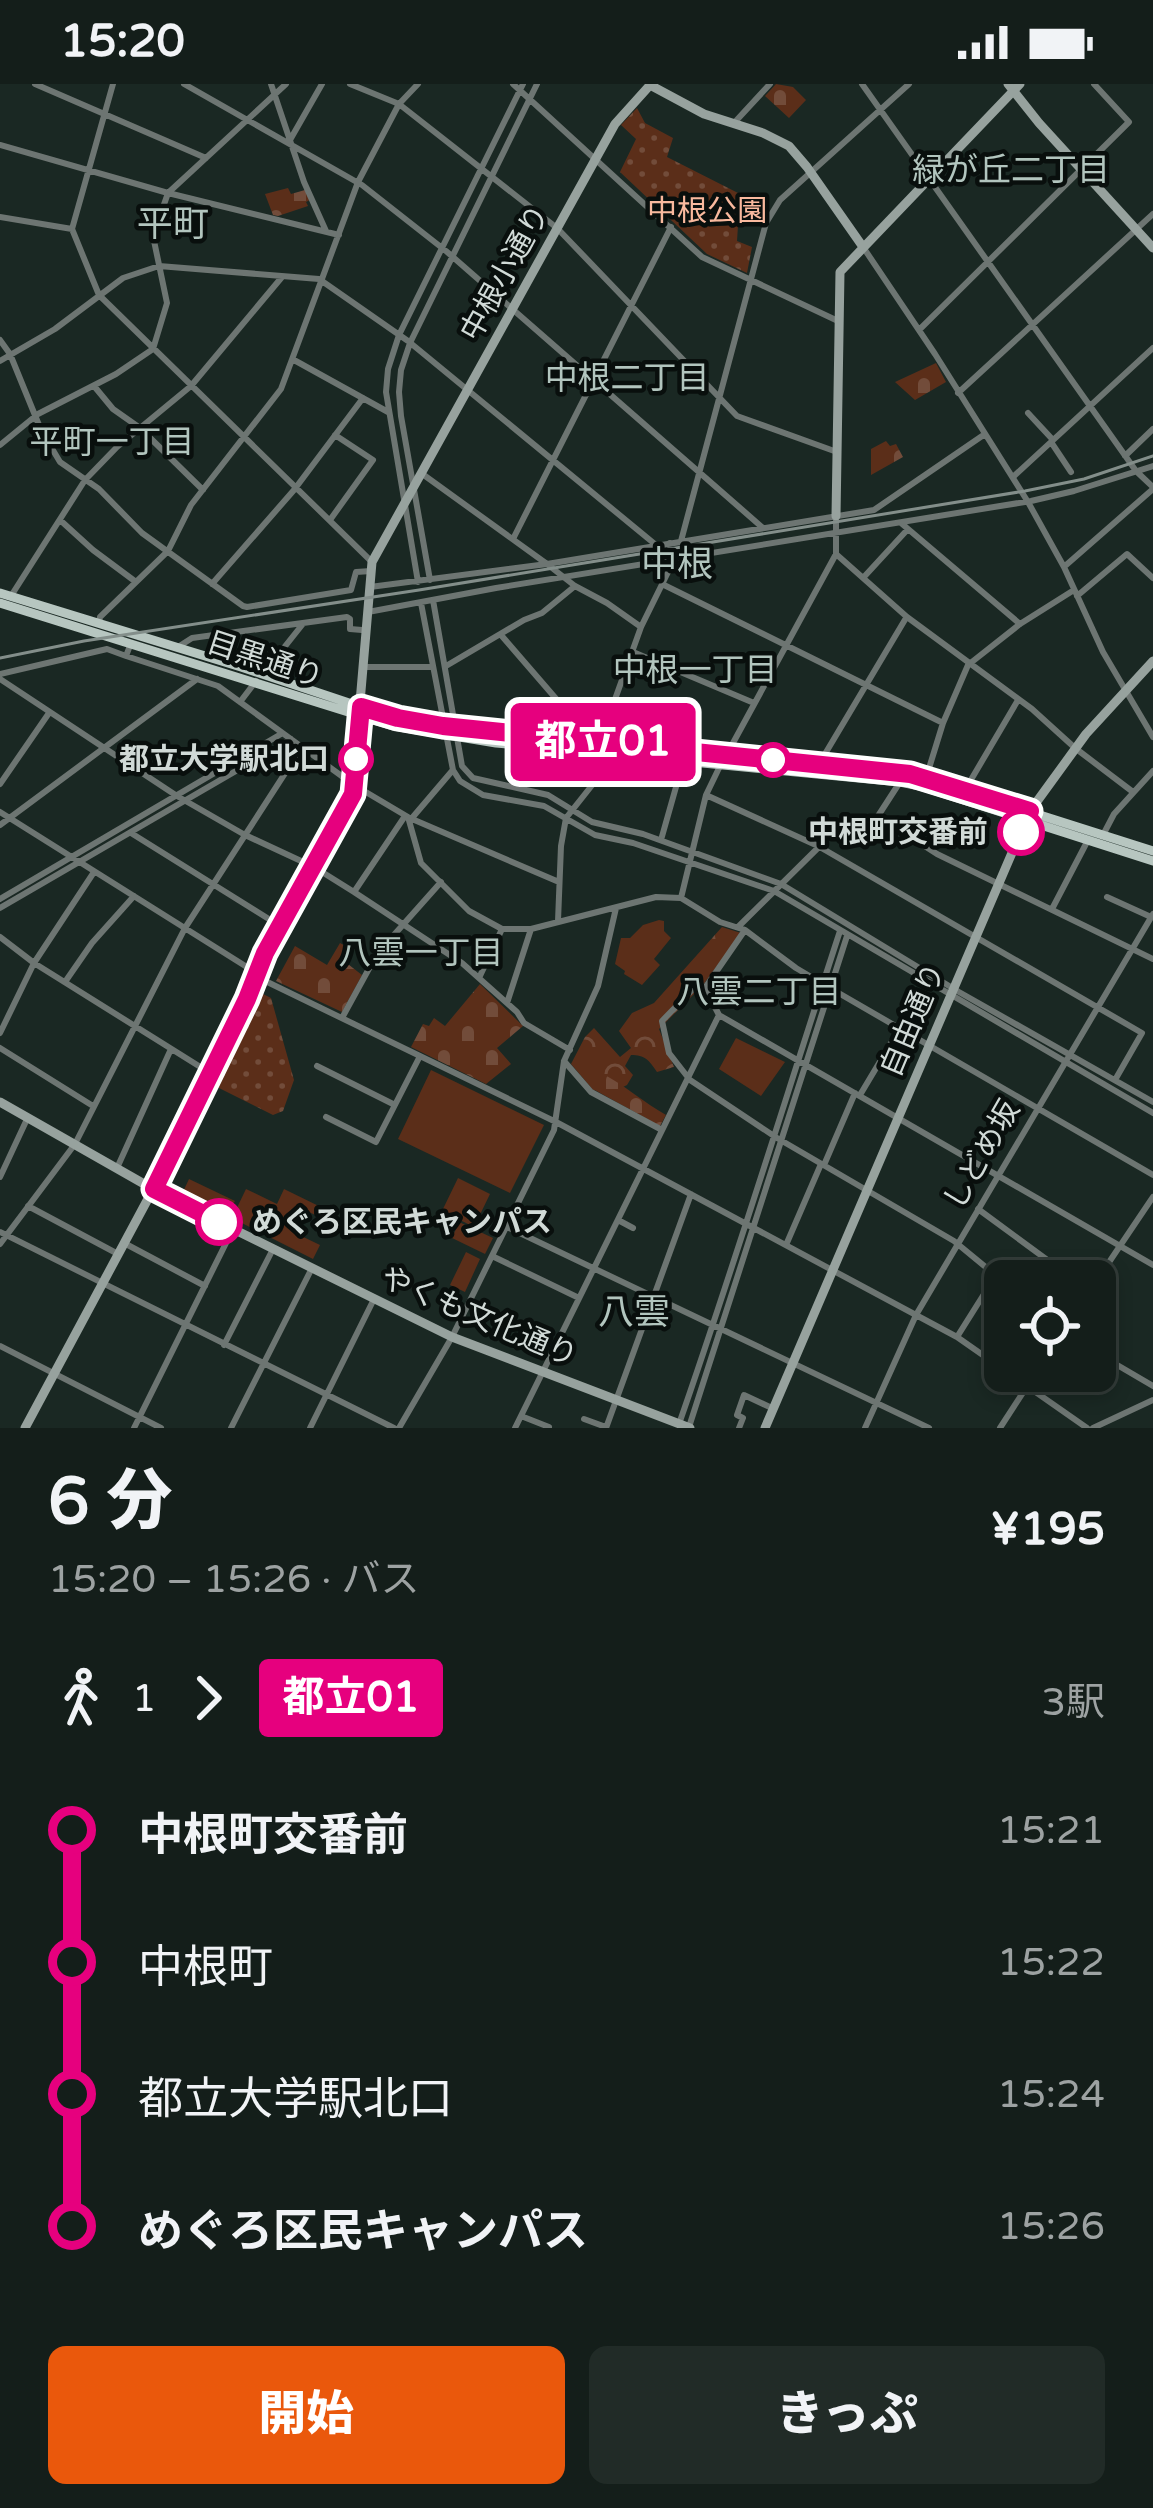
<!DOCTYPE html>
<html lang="ja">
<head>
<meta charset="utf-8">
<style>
  :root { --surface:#141e1a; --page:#212b27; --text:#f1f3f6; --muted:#9da2a2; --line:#333c39; --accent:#ea580c }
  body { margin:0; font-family:"Varela Round","Noto Sans JP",sans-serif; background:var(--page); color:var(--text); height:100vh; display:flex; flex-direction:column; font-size:45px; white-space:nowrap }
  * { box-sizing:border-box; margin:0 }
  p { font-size:39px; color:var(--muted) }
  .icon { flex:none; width:66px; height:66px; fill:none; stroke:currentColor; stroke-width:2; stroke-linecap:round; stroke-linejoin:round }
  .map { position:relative; height:1344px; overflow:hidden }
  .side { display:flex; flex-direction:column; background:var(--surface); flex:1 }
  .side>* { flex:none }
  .badge { padding:0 24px; border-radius:9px; font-size:42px; line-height:78px }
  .buttons { position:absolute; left:984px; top:1176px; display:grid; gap:24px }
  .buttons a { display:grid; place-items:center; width:132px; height:132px; border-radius:18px; background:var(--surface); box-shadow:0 6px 18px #0003,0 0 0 3px var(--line); font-size:60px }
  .map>.badge { position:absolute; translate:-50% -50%; box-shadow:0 0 0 6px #fff }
  .legs { display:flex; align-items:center; gap:18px; height:132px; padding:0 48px; font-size:39px }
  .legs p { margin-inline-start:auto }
  .headline { display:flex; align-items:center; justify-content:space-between; height:204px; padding:0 48px }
  h1 { font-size:66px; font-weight:800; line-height:90px }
  .cta { display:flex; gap:24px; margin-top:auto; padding:24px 48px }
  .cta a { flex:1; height:138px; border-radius:18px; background:var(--accent); color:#fff; font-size:48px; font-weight:800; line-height:138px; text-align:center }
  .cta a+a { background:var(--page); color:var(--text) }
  ul { padding:0 48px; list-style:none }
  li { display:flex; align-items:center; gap:42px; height:132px; font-size:45px }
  li i { display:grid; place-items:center; width:18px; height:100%; margin:0 15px; background:currentColor }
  li i::after { content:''; width:30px; height:30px; margin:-15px; border:9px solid; border-radius:50%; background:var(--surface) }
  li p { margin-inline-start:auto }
  li:first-child i { background:linear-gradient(#0000 50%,currentColor 0) }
  li:last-child i { background:linear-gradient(currentColor 50%,#0000 0) }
  .status { display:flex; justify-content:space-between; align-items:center; height:84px; padding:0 60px; background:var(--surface); direction:ltr }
  .status svg { height:33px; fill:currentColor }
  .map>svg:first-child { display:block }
  .forest { fill:url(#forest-crowns) }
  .cemetery { fill:url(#cemetery-stones) }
  .park { fill:url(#park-dots) }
  .garden { fill:#5b2e19 }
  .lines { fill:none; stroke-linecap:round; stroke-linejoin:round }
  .street { stroke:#6d7572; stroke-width:6 }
  .secondary { stroke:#97a29e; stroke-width:9 }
  .primary { stroke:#b7c6c0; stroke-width:9 }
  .rail { stroke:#838e8a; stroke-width:3 }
  .line-1-casing { stroke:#fff; stroke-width:27 }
  .line-1 { stroke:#e6007e; stroke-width:18 }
  .stop-1-dot { fill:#fff; stroke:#e6007e; stroke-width:6 }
  .labels { text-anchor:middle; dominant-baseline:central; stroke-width:9; stroke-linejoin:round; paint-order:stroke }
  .park-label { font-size:30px; fill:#f9b99e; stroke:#090f0d }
  .street-label { font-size:30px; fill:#d1dad7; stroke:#090f0d }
  .stop-label { font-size:30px; font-weight:bold; fill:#d1dad7; stroke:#090f0d; text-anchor:end }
  .neighbourhood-label { font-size:33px; fill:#b2c5be; stroke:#090f0d }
  .quarter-label { font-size:36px; fill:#b2c5be; stroke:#090f0d }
</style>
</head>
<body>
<div class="status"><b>15:20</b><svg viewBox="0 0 49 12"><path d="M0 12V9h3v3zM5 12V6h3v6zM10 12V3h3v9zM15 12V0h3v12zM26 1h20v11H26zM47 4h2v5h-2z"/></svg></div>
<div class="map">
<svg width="1153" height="1344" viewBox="0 0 1153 1344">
  <defs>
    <pattern id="forest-crowns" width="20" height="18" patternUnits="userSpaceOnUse" patternTransform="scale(3)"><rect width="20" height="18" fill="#5b2e19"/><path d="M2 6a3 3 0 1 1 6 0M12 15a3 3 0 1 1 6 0" fill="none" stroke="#724c3a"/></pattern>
    <pattern id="cemetery-stones" width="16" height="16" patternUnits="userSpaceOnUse" patternTransform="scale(3)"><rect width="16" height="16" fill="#5b2e19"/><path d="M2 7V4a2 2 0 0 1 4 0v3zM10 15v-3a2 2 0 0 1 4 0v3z" fill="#724c3a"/></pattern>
    <pattern id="park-dots" width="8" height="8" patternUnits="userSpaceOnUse" patternTransform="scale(3)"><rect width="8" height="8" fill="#5b2e19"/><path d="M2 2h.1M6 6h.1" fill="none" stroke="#724c3a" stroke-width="1.8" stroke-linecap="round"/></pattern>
  </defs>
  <rect width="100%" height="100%" fill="#1a2823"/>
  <!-- forest -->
  <path class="forest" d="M722 843 741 849 703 901 659 945 674 983 657 988C649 976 645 971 631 971L625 982 633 991 627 1001 623 1003 606 994 594 1007 571 980 585 953 594 944 620 973 631 964 619 947 632 929 654 919Z"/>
  <!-- cemetery -->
  <path class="cemetery" d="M776 0 793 3 806 16 789 34 765 12Z
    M288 104 291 110 305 106 310 116 306 118 308 122 278 132 273 131 265 110Z
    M936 279 946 298 915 316 895 298Z
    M886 357 890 362 896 360 903 373 871 391V365Z
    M340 859 351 865 344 877 362 891 342 928 276 897 295 862 327 881Z
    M480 900 523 942 497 964 511 980 486 1000 411 963 423 940 429 942 434 934 445 942Z
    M605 991C630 1005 643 1018 666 1031L660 1042 591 1004Z"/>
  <!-- park -->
  <path class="park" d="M637 24 645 39 673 54 667 73 740 110 737 157 752 163 747 189 707 170 620 88 636 55 621 41Z
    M261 909 271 914 294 996 283 1027 273 1031 215 1002Z"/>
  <!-- garden -->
  <path class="garden" d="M659 836 664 837V847L671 854 654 875 660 881 642 901 624 890 625 887 615 880 621 854H630L643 841Z
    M736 954 785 978 761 1012 719 985Z
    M431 986 544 1041 510 1109 398 1055Z
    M458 1094 490 1110 474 1143 442 1127Z
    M189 1095 235 1117 226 1132 182 1110Z
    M246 1105 277 1120 284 1105 335 1130 331 1138 302 1125 291 1147 320 1161 313 1175 232 1134Z
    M459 1138 493 1154 485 1170 452 1154Z
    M466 1168 480 1175 465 1208 450 1201Z"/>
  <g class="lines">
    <!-- street -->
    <path class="street" d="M35 0 206 74
      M113 0 72 145 99 211 372 478
      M184 0 362 101 446 167 763 444
      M271 0 304 98 326 147
      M350 0 399 20 557 144 737 332 837 368
      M513 0 702 173 838 237
      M862 0 1136 387 1153 403
      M734 39 770 0
      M290 56 322 0
      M0 61 168 109 339 151
      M0 133 72 145
      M863 163 935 270 1028 418 1064 483 1103 568 1153 653
      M919 246 1129 38 1094 0
      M0 256 10 270 41 346 60 378 99 405 142 449 243 522 247 523 351 506 356 488 371 487
      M294 276 388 328
      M0 277 55 245 123 194 159 182 319 195 408 257 656 461
      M94 302 113 325 140 344 203 406
      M958 309 1153 130
      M1028 329 1053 356
      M1051 358 1071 388
      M0 361 38 330 116 290 153 265 167 219 153 152 168 109 286 0
      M1125 372 1153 345
      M421 389 547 480 575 502 607 519 641 543
      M1013 393 1153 264
      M60 436 93 466 136 498
      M330 436 373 376 335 351
      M901 439 1020 540
      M513 455 671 143
      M681 457 766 139 780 116 909 0
      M836 470 907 533 1032 625 1075 664 1133 708
      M1065 482 1153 405
      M863 494 908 445
      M430 496 401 332 399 308 401 286 410 259 537 0
      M418 498 386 308 388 285 399 251 523 0
      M212 500 294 406 363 314
      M662 500 943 639
      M370 503 547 480 874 426 985 350
      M11 512 85 396 117 363 191 302 282 193
      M1077 512 1127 470 1153 494
      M433 516 462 682 473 694 548 711 592 738 643 750 781 800 959 908 1153 1018
      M421 519 453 686 460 697 483 711 544 722 595 751 633 759 774 807 1153 1029
      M368 528 496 504 1031 417 1074 407 1153 382
      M99 539 100 533 168 467 191 421 281 305 358 98 399 20 418 0
      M501 551 590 654
      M178 563 192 554 347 533 350 535V545L362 546 367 544
      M633 568 754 619
      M126 572 218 602 354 701 408 733 421 779 469 827 502 845H531L656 813 681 814 720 838 745 846 796 884 823 900 1153 1091
      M446 582 524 536 542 529 575 502
      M364 583H433
      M0 590 107 565 126 572 131 559
      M263 590 302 541
      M0 595 177 712 245 751 314 783 354 808 462 879 517 928 524 939 570 966
      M240 618 256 597
      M600 657 641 543 672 480 670 459
      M727 670 836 470V432
      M821 681 822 675 906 534
      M926 694 943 639 968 581 1020 540 1074 506
      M0 700 49 629
      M965 706 1018 616
      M706 711 818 762 1142 949 1115 996
      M0 728 258 890
      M878 732 937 770 1153 875
      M412 734 452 687
      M0 741 197 595
      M131 749 280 842
      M1103 751 1114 730 1153 687
      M661 756 676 703
      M354 808 405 732 559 798
      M1107 813 1151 833
      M681 814 706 711 720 682
      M0 815 281 650
      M0 824 291 655
      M1052 825 1088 756
      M558 837 561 762 566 734 593 700 598 668
      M738 843 828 754 878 732 900 698
      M745 846 705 904 719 931 1153 1181
      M0 853 34 879 210 989
      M257 893 556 1038 957 1253 996 1191
      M479 894 502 845
      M65 898 92 859 134 812
      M704 904 696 902 662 937 669 969 690 996 777 1054 954 1157 1005 1199
      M507 919 531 845
      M342 934 377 870 441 798
      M0 949 34 879 94 788
      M0 964 93 1022
      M564 977 591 1008 662 1046
      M317 982 395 1021
      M860 1011 900 944
      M326 1033 376 1058 420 972
      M824 1081 855 1009
      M117 1084 171 965
      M0 1093 28 1033
      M28 1122 118 1170
      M978 1125 1076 1197
      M618 1136 633 1144
      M507 1143 929 1344
      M0 1148 394 1344
      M124 1159 205 1202
      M0 1160 75 1060 185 844 302 663
      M786 1161 821 1080
      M492 1172 579 1214
      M1095 1199 1153 1113
      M957 1253 1087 1344
      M224 1261 273 1165
      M0 1262 161 1344
      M1095 1268 1153 1302
      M521 1332 549 1343
      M584 1335 606 1343
      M679 1340C736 1177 786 1012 840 847
      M689 1343 847 852
      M134 1344 233 1145
      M231 1344 312 1184
      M310 1344 374 1215
      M399 1344 452 1253 554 1046 564 977 598 902 616 824
      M515 1344 719 931
      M606 1344 691 1110
      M739 1344 743 1334 737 1331 744 1311 774 1325
      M865 1344 916 1231 1153 830
      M1000 1344 1037 1287
      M1093 1344 1153 1316"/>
    <!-- secondary -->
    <path class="secondary" d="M1008 0 1039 39 1153 164
      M650 1 704 30 763 49 789 62 807 83 863 163
      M836 432 840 188 1020 0
      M0 1018 160 1109 452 1253 690 1344
      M25 1344 157 1098 247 915 264 869 352 712 372 478 615 40 651 0
      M765 1344 1030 727 1086 650 1153 577"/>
    <!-- primary -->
    <path class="primary" d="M0 509 241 583 376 628 443 642 910 690 1153 767
      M0 519 393 642 496 659 900 698 920 702 1153 777"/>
    <!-- rail -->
    <path class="rail" d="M0 574 84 557 419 506 1025 407 1084 395 1153 372"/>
  </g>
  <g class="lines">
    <defs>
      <path id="line-1" d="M219 1138 154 1105 247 915 265 869 353 710 361 623 398 634 443 642 910 690 1030 727 1021 748"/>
    </defs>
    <!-- line-1 casing -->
    <use href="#line-1" class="line-1-casing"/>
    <!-- line-1 -->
    <use href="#line-1" class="line-1"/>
  </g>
  <!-- markers -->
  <g class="stop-1-dot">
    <circle cx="356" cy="675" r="15"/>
    <circle cx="773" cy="676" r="15"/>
    <circle cx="1021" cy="748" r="21"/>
    <circle cx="219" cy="1138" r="21"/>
  </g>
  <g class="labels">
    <!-- park labels -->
    <g class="park-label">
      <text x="707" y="127">中根公園</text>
    </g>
    <!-- street labels -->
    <g class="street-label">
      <text transform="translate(505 189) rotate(-61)">中根小通り</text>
      <text transform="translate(265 576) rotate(18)">目黒通り</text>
      <text transform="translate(913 936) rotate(-67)">自由通り</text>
      <text transform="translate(982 1071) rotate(-60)">しどめ坂</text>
      <text transform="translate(479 1233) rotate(23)">やくも文化通り</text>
    </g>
    <!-- stop labels -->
    <g class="stop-label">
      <text x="329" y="675">都立大学駅北口</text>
      <text x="988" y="748">中根町交番前</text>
      <text x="252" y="1138" text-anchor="start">めぐろ区民キャンパス</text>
    </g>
    <!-- neighbourhood labels -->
    <g class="neighbourhood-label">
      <text x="1011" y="86">緑が丘二丁目</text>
      <text x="627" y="294">中根二丁目</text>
      <text x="112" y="358">平町一丁目</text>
      <text x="695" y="586">中根一丁目</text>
      <text x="421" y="869">八雲一丁目</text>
      <text x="759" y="908">八雲二丁目</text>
    </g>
    <!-- quarter labels -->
    <g class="quarter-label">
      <text x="173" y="140">平町</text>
      <text x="677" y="480">中根</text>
      <text x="634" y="1228">八雲</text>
    </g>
  </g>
</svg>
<div class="buttons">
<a><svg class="icon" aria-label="locate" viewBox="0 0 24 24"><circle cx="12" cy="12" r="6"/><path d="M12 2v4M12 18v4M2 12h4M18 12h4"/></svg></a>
</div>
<b class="badge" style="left:603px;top:658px;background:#e6007e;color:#fff">都立01</b>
</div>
<section class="side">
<div class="headline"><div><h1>6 分</h1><p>15:20 – 15:26 · バス</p></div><b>¥195</b></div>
<div class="legs"><svg class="icon" aria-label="walk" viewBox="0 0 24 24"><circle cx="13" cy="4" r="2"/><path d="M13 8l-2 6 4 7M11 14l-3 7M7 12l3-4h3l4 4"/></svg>1<svg class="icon" aria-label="forward" viewBox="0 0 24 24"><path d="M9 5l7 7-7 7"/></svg><b class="badge" style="background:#e6007e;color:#fff">都立01</b><p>3駅</p></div>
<ul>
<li><i style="color:#e6007e"></i><b>中根町交番前</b><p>15:21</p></li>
<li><i style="color:#e6007e"></i><span>中根町</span><p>15:22</p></li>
<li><i style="color:#e6007e"></i><span>都立大学駅北口</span><p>15:24</p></li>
<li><i style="color:#e6007e"></i><b>めぐろ区民キャンパス</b><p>15:26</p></li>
</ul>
<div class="cta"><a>開始</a><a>きっぷ</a></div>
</section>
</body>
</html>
